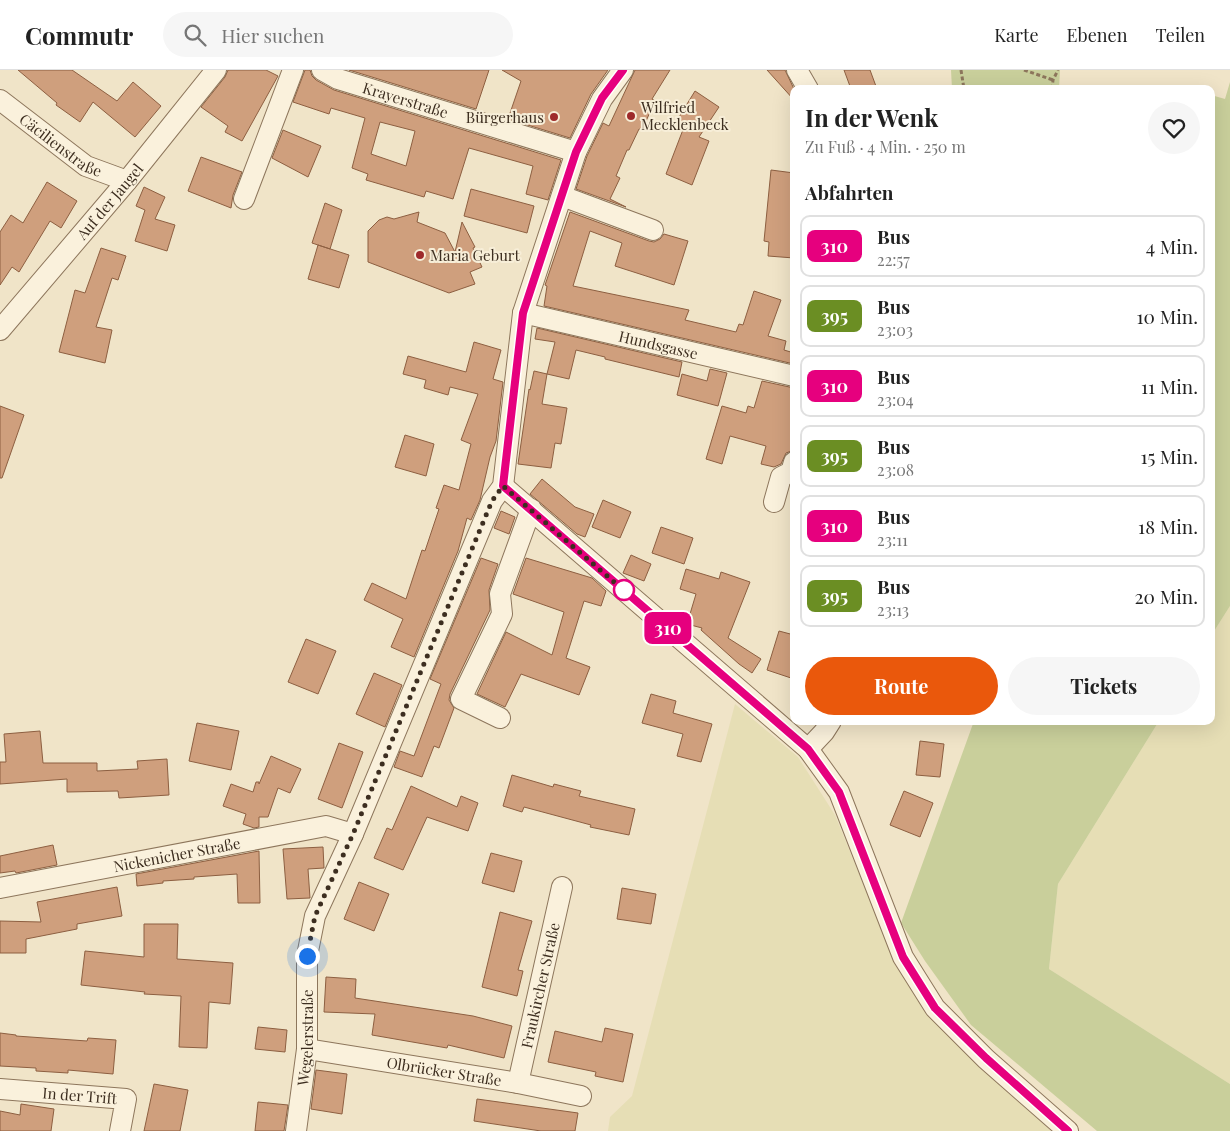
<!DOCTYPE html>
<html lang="de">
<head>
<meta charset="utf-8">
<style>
  :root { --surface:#fff; --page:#f6f6f6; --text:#222; --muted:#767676; --line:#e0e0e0; --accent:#ea580c }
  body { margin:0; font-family:"Playfair Display",serif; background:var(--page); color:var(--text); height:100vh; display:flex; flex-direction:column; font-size:19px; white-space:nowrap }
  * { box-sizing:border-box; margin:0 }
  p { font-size:16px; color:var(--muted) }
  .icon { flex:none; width:28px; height:28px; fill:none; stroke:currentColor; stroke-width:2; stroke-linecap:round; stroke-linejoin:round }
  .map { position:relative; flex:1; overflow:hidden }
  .drawer { position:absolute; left:790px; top:15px; width:425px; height:640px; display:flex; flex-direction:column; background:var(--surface); border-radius:10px; box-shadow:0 5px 20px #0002 }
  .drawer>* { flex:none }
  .badge { padding:0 10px; border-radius:8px; font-size:18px; line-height:32px }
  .you { position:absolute; width:25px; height:25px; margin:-12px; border:4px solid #fff; border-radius:50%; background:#1a73e8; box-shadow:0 0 0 8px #1a73e833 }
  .map>.badge { position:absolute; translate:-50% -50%; box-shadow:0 0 0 2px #fff }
  h2 { padding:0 15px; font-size:19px; line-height:45px }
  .round { display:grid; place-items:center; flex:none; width:52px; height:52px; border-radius:26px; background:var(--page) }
  .summary { display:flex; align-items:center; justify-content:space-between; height:85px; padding:0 15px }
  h1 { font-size:24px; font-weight:700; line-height:38px }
  .primary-button { display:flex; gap:10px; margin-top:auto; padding:10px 15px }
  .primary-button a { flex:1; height:58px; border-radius:30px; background:var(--accent); color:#fff; font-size:20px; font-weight:700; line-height:58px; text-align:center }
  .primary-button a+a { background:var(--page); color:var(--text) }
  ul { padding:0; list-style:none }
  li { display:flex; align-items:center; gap:15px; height:62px; margin:0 10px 8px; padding:0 5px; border:2px solid var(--line); border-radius:10px }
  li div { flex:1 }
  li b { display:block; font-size:19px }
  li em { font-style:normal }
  li .badge { min-width:55px; font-weight:700; text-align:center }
  header { display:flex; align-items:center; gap:30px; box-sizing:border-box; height:70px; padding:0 25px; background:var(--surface); border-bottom:1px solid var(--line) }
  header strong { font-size:24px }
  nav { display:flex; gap:28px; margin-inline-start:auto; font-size:18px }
  .search { width:350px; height:45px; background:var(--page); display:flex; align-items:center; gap:12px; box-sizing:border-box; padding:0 18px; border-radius:28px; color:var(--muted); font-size:19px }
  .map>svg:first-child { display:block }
  .farmland { fill:#e6deb5 }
  .green { fill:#c9cf9b }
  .building { fill:#cf9f7d; stroke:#8d5f41; fill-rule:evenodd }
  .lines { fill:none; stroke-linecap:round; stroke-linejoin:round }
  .minor-casing { stroke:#8d765c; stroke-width:22 }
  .path { stroke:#8d765c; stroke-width:3; stroke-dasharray:4 2.5; stroke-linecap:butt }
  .minor { stroke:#faf1dc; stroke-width:20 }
  .line-casing { stroke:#fff; stroke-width:11 }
  .line { stroke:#e6007e; stroke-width:8 }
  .walk { stroke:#3d2e20; stroke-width:5; stroke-dasharray:0 9 }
  .poi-dot { fill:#9e2a2b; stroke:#f7eed8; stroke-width:2 }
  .stop-dot { fill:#fff; stroke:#e6007e; stroke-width:2.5 }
  .labels { text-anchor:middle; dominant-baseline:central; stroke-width:4; stroke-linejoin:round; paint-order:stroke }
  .street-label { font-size:15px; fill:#3d2e20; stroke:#f7eed8 }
  .poi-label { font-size:15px; fill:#3d2e20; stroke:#f7eed8; text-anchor:start }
</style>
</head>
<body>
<header>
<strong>Commutr</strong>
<div class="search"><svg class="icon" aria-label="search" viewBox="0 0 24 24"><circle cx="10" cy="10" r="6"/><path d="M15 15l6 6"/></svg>Hier suchen</div>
<nav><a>Karte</a><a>Ebenen</a><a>Teilen</a></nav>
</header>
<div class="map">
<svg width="1230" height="1061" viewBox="0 0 1230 1061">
  <rect width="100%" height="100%" fill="#f0e4c8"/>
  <!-- farmland -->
  <path class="farmland" d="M1230 536V1014L1049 899 1058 814 1159 651H1211V566Z
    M735 634 798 687 835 745 896 894 931 945 1051 1061H608L610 1047 632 1026Z"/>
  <!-- green -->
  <path class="green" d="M951 0H1060L1059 19H952Z
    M1230 12V536L1211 566V25L1225 29Z
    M974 651H1159L1058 814 1049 899 1230 1014V1061H1097L971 955 925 891 901 853Z"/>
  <!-- building -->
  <path class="building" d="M18 0H72L117 31 133 12 161 36 135 67 93 32 80 52 56 35 57 33Z
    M228 0H266L278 6 242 71 225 62 228 56 201 37 225 7Z
    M305 0H310L312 6 316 10 334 20 561 90 548 130 526 124 533 96 469 78 453 129 426 121 424 127 366 110 368 104 352 98 365 48 331 38 329 44 293 32ZM380 52 415 61 406 96 371 84Z
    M349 0H489L476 39Z
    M502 0H608L591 24 570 68 508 49 521 11Z
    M635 0H670L652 29 655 31 642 60 639 59 629 80H627L616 106 620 108 610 129 626 137 576 119 587 86 603 53 609 56Z
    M767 0H785L794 19V30Z
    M844 0H870L877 19H851Z
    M695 21 719 37 699 67 709 71 692 115 666 104 684 57 676 52Z
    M283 60 321 76 308 107 272 88Z
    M201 87 242 102 233 125 231 138 188 121Z
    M771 100 794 103V188L768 186 769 172 764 171Z
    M47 112 77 131 61 158 50 151 19 202 12 197 0 215V162L11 145 23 153Z
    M144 117 165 127 155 149 175 155 167 181 135 171 145 140 136 136Z
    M471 119 534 136 527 163 464 146Z
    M325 133 342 140 330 179 312 173Z
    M419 142 417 152 445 163 455 182 462 152 475 177 473 178 482 197 470 202 475 214 449 223 368 192V161L379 150 387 147 394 149Z
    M570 142 649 171 654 172 660 169 664 164 688 171 674 215 615 196 622 173 590 161 573 216 689 240 685 250 736 262 739 254 743 255 754 221 781 230 768 266 786 271 784 280 794 283V294L544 236 547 216 545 215Z
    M318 175 349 185 339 218 308 209Z
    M101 178 126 186 118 210 112 208 96 257 112 260 105 293 59 282 75 220 85 223Z
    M537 258 682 292 679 307 605 289V287L576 280 569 309 547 304 555 272 535 269Z
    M474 272 501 280 493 309 503 312 496 371 490 387 480 430 471 450 467 448 458 481 414 587 391 577 403 549 364 530 372 513 406 529 422 480 425 481 439 439 436 438 444 415 459 420 471 374 461 370 478 324 450 317 448 325 424 318 426 310 403 304 408 286 466 302Z
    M710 299 727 303 718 336 677 325 682 304 707 311Z
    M534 301 547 304 542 334 567 338 561 374 555 373 551 398 518 394 529 319 530 320Z
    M762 311 794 318V380L786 383 781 394 774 397 761 394 766 376 730 366 722 394 706 389 722 336 746 343 748 336 754 338Z
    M0 336 24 345 2 408H0Z
    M405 365 434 374 426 406 395 397Z
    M542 409 575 437 594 444 585 467 577 464 530 424Z
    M603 430 631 442 620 468 592 457Z
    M501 441 515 447 509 464 494 458Z
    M661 457 693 468 684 494 652 483Z
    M631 485 651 494 644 511 623 503Z
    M481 488 498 494 489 520 490 540 450 624 449 630 454 638 439 678 434 676 422 707 394 697 400 681 414 686 441 614 430 609Z
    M526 488 592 508 606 521 601 536 584 531 566 588 590 597 579 625 521 604 505 637 477 624 506 562 552 585 564 542 513 524Z
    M686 499 719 509 721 502 750 512 728 568 761 589 752 603 739 594 701 560 702 558 687 554 696 524 680 519Z
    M779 561 794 565V609L767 600Z
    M306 569 336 581 318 624 288 612Z
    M374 603 402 615 385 657 356 644Z
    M651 624 676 631 673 643 712 654 701 692 677 686 683 664 642 653Z
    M197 653 239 661 231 700 189 691Z
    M40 661 43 693H97V701L138 699 137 691 167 689 169 725 119 728 118 721 67 722V709L0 714V692H6L4 664Z
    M920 671 944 674 940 707 916 705Z
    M339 673 363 682 342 738 318 729Z
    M271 686 301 699 290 723 278 718 268 747H259V757L254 758 243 754 246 744 223 736 231 714 253 722 256 712H259V714Z
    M512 705 553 717 554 714 581 721 579 726 635 739 629 765 590 757 591 755 524 737 522 742 503 736Z
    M411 716 457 737 461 726 478 733 468 761 427 747 403 800 374 788 387 758 392 760Z
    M904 721 933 733 920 767 890 755Z
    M53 775 57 795 16 803 15 801 0 803V786Z
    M323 777 324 798 308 799 310 828 287 829 283 779Z
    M259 781 260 833H238L237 804 194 807V809L163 811V813L137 816 136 804Z
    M491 783 522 791 514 822 482 813Z
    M359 812 389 824 374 861 344 849Z
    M117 817 122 846 77 854V859L26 869V883H0V851L41 852 37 832Z
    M622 818 656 824 651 854 617 849Z
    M500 842 532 851 518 900 523 901 517 926 482 917Z
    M144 854H178L177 889 233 893 230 934 209 932 207 978 179 977 181 926 144 924 145 922 81 915 85 881 144 887Z
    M326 907 356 909 355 928 473 946 512 956 504 988 448 975 447 978 372 965 375 944 324 942Z
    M258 957 287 960 285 982 255 979Z
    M605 958 633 964 623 1012 595 1006 596 1002 548 992 555 961 602 972Z
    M0 963 16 965V966L87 971 88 968 116 970 113 1004 68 1000V1003L36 1001V998L0 996Z
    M316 1000 347 1004 342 1044 311 1039Z
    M154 1014 188 1020 180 1061H144Z
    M477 1029 578 1043 575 1061H541L474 1051Z
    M258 1032 288 1035 284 1061H255Z
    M21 1034 54 1039 51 1061H0V1041L20 1045Z"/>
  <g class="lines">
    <defs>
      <g id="minor">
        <path id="s1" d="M322 0 338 9 576 82"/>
        <path d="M797 0 808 19"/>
        <path id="s2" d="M0 30 86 96 127 111"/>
        <path d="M562 126 653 160"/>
        <path d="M244 129 293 0"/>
        <path id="s3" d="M523 243 794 306"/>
        <path id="s4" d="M0 260 127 111 216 0"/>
        <path d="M503 416 808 679 839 722 903 887 935 938 986 989 1068 1061"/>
        <path d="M774 432 781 407 791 402 794 392"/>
        <path d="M500 648 461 629 502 544 500 524 531 439"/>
        <path d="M808 679 824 662 831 651"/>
        <path id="s5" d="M0 818 326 756 353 764"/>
        <path id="s6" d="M307 979 518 1013 581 1026"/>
        <path id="s7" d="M518 1013 562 817"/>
        <path id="s8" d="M0 1019 126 1029 120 1061"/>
        <path id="s9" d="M296 1061 307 979V886L315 846 353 764 492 431 503 416 523 243 576 82 602 29 623 0"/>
      </g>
    </defs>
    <!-- minor casing -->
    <use href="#minor" class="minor-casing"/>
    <!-- path -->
    <path class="path" d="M961 0 964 19
      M1024 0 1053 10
      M1052 19 1053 10 1058 0"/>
    <!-- minor -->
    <use href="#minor" class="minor"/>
  </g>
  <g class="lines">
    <defs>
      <path id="line" d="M623 0 602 28 576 82 523 243 503 416 808 679 839 722 903 887 935 938 986 988 1068 1061"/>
    </defs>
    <!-- line casing -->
    <use href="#line" class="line-casing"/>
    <!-- line -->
    <use href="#line" class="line"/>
    <!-- walk -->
    <path class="walk" d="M307 886 315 846 353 764 492 431 503 416 628 524 624 520"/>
  </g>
  <!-- markers -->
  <g class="poi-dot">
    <circle cx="631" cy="46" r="5"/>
    <circle cx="554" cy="47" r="5"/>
    <circle cx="420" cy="185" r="5"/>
  </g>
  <circle class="stop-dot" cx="624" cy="520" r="10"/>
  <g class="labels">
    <!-- street labels -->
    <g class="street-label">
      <text stroke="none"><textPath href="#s1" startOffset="89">Krayerstraße</textPath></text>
      <text stroke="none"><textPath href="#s2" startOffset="76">Cäcilienstraße</textPath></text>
      <text stroke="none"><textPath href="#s4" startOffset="169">Auf der Jaugel</textPath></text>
      <text stroke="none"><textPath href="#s3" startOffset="139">Hundsgasse</textPath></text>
      <text stroke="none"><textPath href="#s5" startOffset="180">Nickenicher Straße</textPath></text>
      <text stroke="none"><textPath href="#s7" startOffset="100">Fraukircher Straße</textPath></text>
      <text stroke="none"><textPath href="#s9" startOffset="94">Wegelerstraße</textPath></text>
      <text stroke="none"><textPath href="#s6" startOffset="139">Olbrücker Straße</textPath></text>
      <text stroke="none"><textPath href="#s8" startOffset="80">In der Trift</textPath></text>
    </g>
    <!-- poi labels -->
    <g class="poi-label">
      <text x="641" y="37">Wilfried<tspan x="641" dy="17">Mecklenbeck</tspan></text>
      <text x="544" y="47" text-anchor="end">Bürgerhaus</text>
      <text x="430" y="185">Maria Geburt</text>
    </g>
  </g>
</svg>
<div class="you" style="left:307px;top:886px"></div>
<b class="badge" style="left:668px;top:558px;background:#e6007e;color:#fff">310</b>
<section class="drawer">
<div class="summary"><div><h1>In der Wenk</h1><p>Zu Fuß · 4 Min. · 250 m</p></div><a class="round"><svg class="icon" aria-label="heart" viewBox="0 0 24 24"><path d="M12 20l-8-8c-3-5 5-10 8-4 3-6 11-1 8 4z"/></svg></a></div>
<h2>Abfahrten</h2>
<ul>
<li><span class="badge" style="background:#e6007e;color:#fff">310</span><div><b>Bus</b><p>22:57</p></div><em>4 Min.</em></li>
<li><span class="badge" style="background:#6b8e23;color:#fff">395</span><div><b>Bus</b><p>23:03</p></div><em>10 Min.</em></li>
<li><span class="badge" style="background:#e6007e;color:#fff">310</span><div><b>Bus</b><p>23:04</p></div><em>11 Min.</em></li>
<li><span class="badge" style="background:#6b8e23;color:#fff">395</span><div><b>Bus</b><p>23:08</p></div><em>15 Min.</em></li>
<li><span class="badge" style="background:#e6007e;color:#fff">310</span><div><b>Bus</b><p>23:11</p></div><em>18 Min.</em></li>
<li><span class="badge" style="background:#6b8e23;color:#fff">395</span><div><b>Bus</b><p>23:13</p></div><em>20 Min.</em></li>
</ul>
<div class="primary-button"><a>Route</a><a>Tickets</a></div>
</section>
</div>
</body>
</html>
